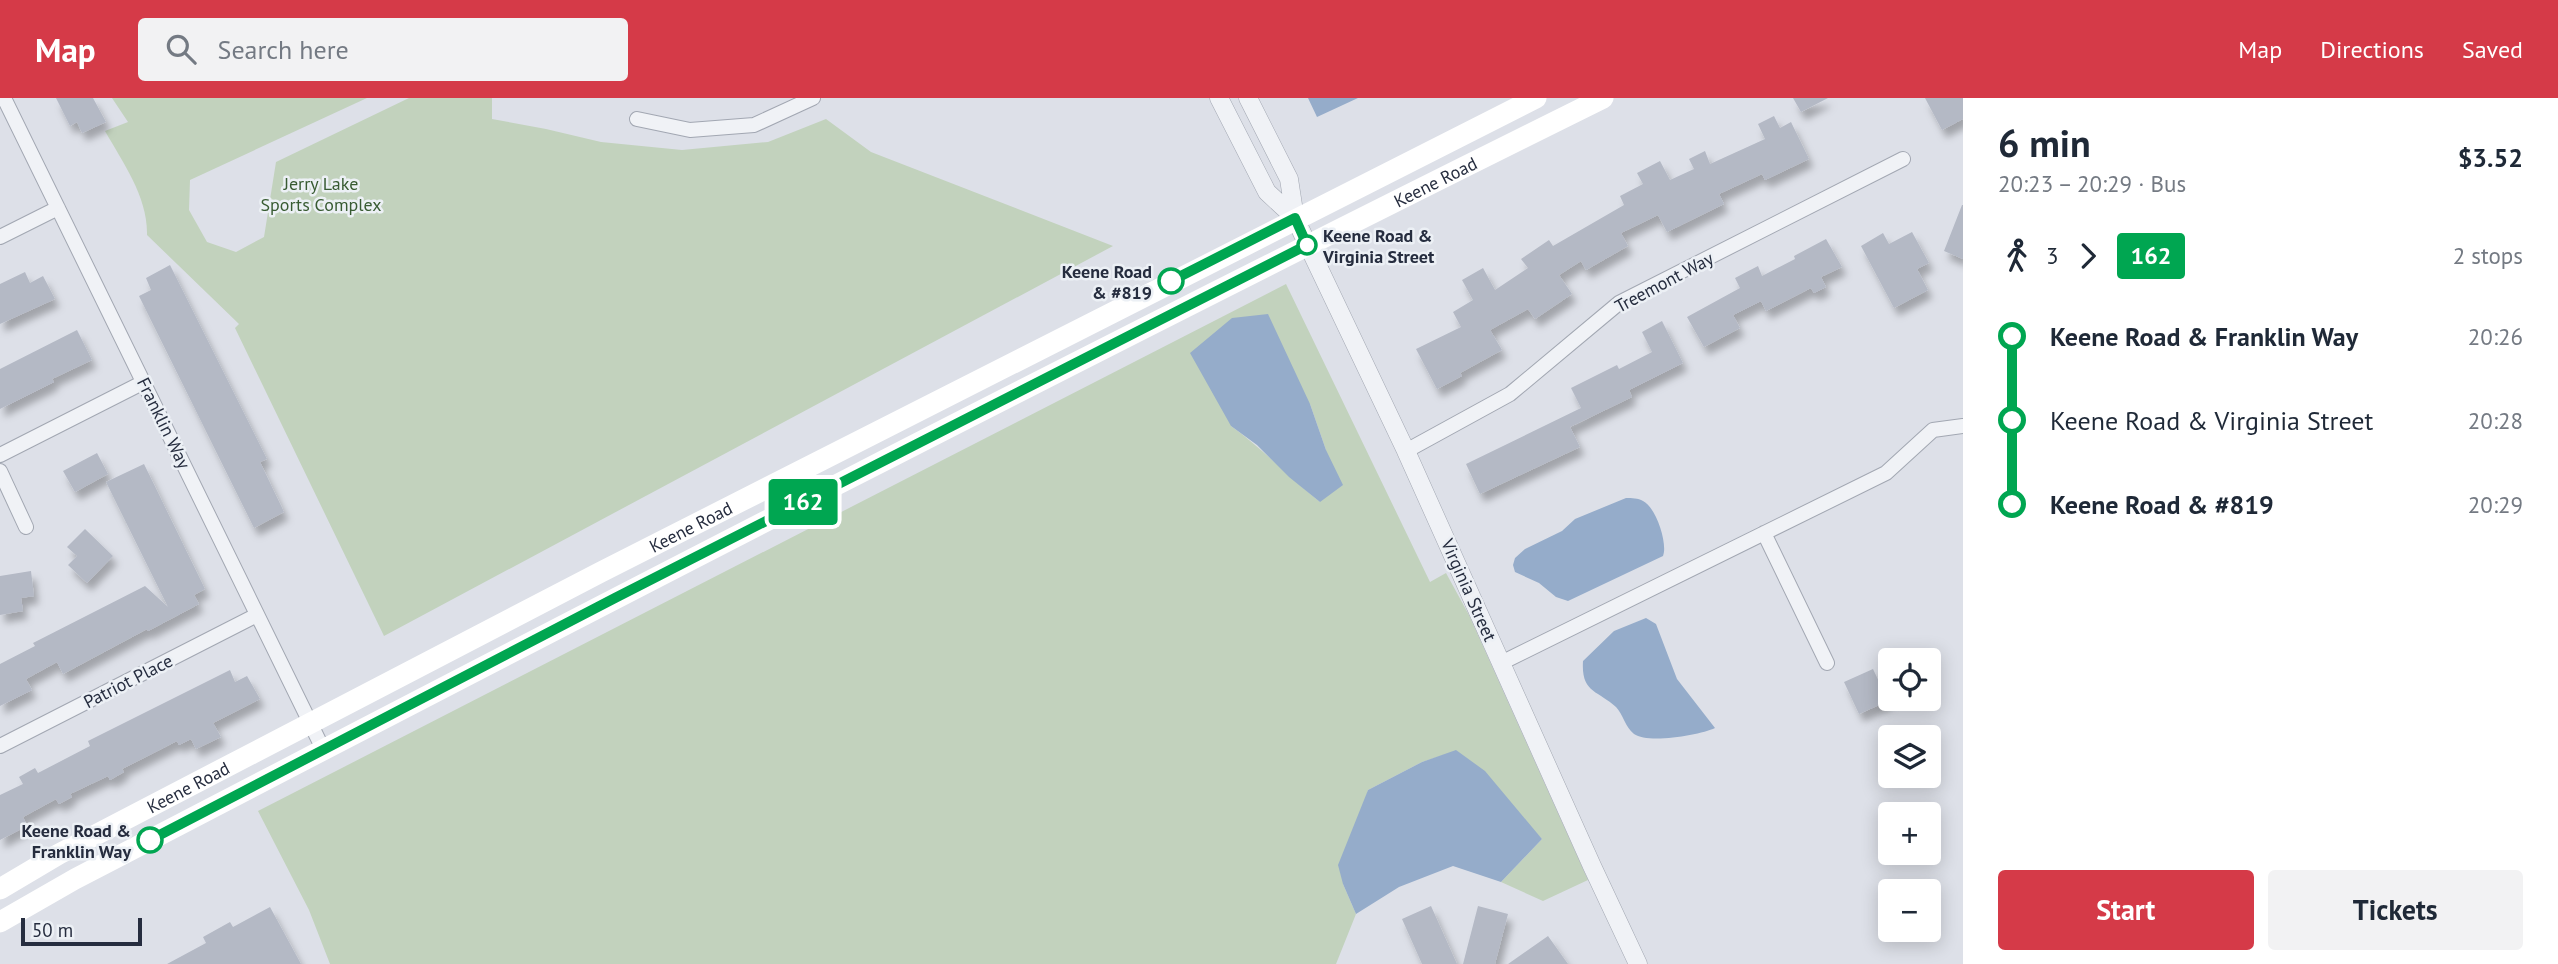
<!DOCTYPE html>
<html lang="en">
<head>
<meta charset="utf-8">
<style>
  :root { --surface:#fff; --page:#f2f2f3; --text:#1f2937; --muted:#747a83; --accent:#d53a48 }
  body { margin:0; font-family:"PT Sans",sans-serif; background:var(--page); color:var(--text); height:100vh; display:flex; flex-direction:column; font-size:26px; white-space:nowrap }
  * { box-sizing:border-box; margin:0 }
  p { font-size:23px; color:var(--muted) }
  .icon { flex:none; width:38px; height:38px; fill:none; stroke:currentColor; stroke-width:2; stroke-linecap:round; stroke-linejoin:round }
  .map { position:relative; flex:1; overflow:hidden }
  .side { display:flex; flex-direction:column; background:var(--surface); width:595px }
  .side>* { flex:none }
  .badge { padding:0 14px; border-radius:5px; font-size:24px; line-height:46px }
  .buttons { position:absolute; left:1878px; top:550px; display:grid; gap:14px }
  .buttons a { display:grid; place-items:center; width:63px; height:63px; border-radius:7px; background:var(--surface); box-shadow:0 4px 18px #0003; font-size:35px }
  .scale { position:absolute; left:21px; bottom:18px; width:121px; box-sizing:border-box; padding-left:7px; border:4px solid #262d3f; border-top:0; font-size:19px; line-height:24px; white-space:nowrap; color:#262d3f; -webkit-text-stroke:5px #ecf0f5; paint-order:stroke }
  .map>.badge { position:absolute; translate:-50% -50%; box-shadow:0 0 0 4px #fff }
  .legs { display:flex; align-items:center; gap:10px; height:77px; padding:0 35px; font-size:23px }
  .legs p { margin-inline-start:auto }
  .headline { display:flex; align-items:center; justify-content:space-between; height:119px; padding:0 35px }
  h1 { font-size:38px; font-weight:600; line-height:52px }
  .primary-button { display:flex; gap:14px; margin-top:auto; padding:14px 35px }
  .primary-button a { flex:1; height:80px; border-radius:7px; background:var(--accent); color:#fff; font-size:28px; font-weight:600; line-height:80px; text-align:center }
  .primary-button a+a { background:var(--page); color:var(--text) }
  ul { padding:0 35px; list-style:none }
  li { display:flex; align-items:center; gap:24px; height:84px; font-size:26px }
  li i { display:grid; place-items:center; width:10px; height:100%; margin:0 9px; background:currentColor }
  li i::after { content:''; width:18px; height:18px; margin:-9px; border:5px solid; border-radius:50%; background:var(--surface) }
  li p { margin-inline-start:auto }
  li:first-child i { background:linear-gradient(#0000 50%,currentColor 0) }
  li:last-child i { background:linear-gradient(currentColor 50%,#0000 0) }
  header { display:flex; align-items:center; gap:42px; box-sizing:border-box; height:98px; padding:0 35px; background:var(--accent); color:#fff }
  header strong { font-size:33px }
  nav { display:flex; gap:38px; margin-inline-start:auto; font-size:24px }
  .search { width:490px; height:63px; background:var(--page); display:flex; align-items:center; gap:18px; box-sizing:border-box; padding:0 24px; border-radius:7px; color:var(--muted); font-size:26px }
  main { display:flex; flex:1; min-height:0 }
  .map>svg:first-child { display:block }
  .green { fill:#c2d2bd; fill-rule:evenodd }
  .water { fill:#95acca }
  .building { fill:#b4b9c5; filter:url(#shadow) }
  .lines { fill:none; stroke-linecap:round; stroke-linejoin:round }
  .minor-casing { stroke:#a2a7b2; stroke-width:16 }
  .tertiary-casing { stroke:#a2a7b2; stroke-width:19 }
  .minor { stroke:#f0f2f6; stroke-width:14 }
  .tertiary { stroke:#f0f2f6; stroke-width:18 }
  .secondary { stroke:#fff; stroke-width:21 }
  .line-1-casing { stroke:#fff; stroke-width:16 }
  .line-1 { stroke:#00a651; stroke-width:10 }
  .stop-1-dot { fill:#fff; stroke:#00a651; stroke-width:3.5 }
  .labels { text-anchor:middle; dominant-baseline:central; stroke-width:5; stroke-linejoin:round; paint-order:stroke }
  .street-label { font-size:18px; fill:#262d3f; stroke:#ecf0f5 }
  .park-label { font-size:18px; fill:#385b32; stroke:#ecf0f5 }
  .stop-label { font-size:18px; font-weight:bold; fill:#262d3f; stroke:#ecf0f5; text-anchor:end }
</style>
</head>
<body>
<header>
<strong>Map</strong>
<div class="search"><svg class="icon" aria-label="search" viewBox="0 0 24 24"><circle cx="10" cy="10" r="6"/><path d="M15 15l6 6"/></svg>Search here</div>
<nav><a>Map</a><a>Directions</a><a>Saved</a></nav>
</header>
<main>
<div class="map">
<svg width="1963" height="866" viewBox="0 0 1963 866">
  <defs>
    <filter id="shadow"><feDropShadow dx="4.5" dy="8" stdDeviation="3.5" flood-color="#0004"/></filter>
  </defs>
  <rect width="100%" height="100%" fill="#dde0e8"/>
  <!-- green -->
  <path class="green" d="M112 0H367L190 82 189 112 207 144 236 154 264 139 276 64 409 0H492V21L546 31 601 44 682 52 768 44 826 21 871 54 1113 148 384 538 235 230 239 226 147 137C148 99 123 65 105 33L128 24Z
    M1286 186 1430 484 1446 475 1469 517 1588 782 1543 803 1501 784 1542 741 1456 653 1422 664 1368 692 1343 786 1356 816 1336 866H330L309 812 258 713ZM1310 306 1326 352 1320 404C1289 379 1263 351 1231 328Z"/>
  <!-- water -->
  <path class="water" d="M1308 0H1358L1317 19Z
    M1268 216 1310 306 1326 352 1343 387 1320 404 1289 379 1257 347 1231 328 1190 255 1232 220Z
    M1626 400C1632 400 1638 400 1643 403 1656 409 1668 446 1663 458L1568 503 1556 499 1539 485 1515 474 1513 467 1515 460 1525 451 1562 433 1575 421Z
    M1646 520 1656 526 1677 581 1715 630C1700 637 1648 646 1634 636 1625 629 1623 616 1616 609 1598 592 1581 595 1583 563L1614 533Z
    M1456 652 1485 673 1542 741 1501 784 1453 768 1399 789 1356 816 1343 786 1338 767 1368 692 1422 664Z"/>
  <!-- building -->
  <path class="building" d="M56 0H93L106 24 82 35 77 24 70 28Z
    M1793 0H1828L1801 14Z
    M1925 0H1963V21L1942 32Z
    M1774 18 1780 30 1791 24 1809 61 1765 82 1762 76 1719 96 1724 106 1667 134 1658 117 1621 135 1628 148 1586 172 1581 163 1559 177 1572 196 1535 221 1528 211 1490 232 1502 252 1460 275 1462 278 1437 291 1416 251 1461 229 1453 214 1473 202 1462 182 1483 170 1495 192 1528 170 1521 161 1549 142 1553 148 1624 107 1620 98 1643 86 1637 75 1660 63 1670 82 1694 71 1689 61 1705 53 1710 66 1765 41 1758 26Z
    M1962 107H1963V161L1944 153Z
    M1912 134 1929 165 1917 171 1928 192 1894 210 1861 148 1883 135 1889 146Z
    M1826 141 1842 169 1821 179 1826 189 1814 195 1811 190 1766 213 1761 203 1733 217 1740 230 1704 249 1687 219 1740 190 1735 180 1758 168 1762 178 1795 161 1794 158Z
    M170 167 267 361 260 364 284 414 254 430 139 198 151 192 146 180Z
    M25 174 30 185 43 178 55 201 0 226V186Z
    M1662 223 1683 265 1629 292 1632 299 1570 329 1580 349 1480 396 1466 366 1581 310 1571 290 1617 267 1619 271 1652 254 1642 234Z
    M77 232 92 262 52 281 54 284 0 311V271Z
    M97 355 108 376 75 394 63 373Z
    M144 366 205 491 194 497 199 506 148 533 147 531 63 576 57 564 26 581 32 592 0 608V566L35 548 33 545 145 488 168 509 106 384Z
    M85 431 113 458 87 485 68 467 77 458 67 449Z
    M31 473 34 498 21 500 23 513 0 517V478Z
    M1873 571 1888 603 1859 616 1844 584Z
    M230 572 235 584 247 578 260 601 213 625 221 639 196 651 191 641 179 647 177 643 122 671 124 674 110 682 108 678 70 696 72 699 59 706 56 701 23 719 27 728 0 742V697L23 686 19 679 35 670 38 675 90 648 88 643Z
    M1431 808 1457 866H1422L1402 821Z
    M1478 808 1508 816 1495 866H1463Z
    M270 809 301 866H167L206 845 203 839 230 824 233 829Z
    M1548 838 1568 866H1508Z"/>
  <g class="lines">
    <defs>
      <path id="minor" d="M4 0 323 651
        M637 21 690 32 754 27 813 0
        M0 139 58 110
        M1406 353 1510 296 1619 205 1903 61
        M0 357 144 284
        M0 373 26 429
        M1764 435 1827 565
        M1501 565 1886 375 1933 332 1963 328
        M0 648 257 517"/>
      <path id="tertiary" d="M1219 0 1267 94 1295 120
        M1248 0 1289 81 1295 120 1406 353 1592 768 1638 866"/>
    </defs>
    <!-- minor casing -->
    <use href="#minor" class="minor-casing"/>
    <!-- tertiary casing -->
    <use href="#tertiary" class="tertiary-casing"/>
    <!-- minor -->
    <use href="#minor" class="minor"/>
    <!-- tertiary -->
    <use href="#tertiary" class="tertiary"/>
    <!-- secondary -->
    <g class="secondary">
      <path id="s1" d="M0 791 59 756 601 474 1536 0"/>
      <path id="s2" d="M0 824 75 781C582 517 1090 254 1603 0"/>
    </g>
  </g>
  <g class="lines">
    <defs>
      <path id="line-1" d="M150 742 615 500 1307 147 1295 120 1171 183"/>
    </defs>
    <!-- line-1 casing -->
    <use href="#line-1" class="line-1-casing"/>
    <!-- line-1 -->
    <use href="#line-1" class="line-1"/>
  </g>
  <!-- markers -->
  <g class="stop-1-dot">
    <circle cx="1307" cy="147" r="9"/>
    <circle cx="1171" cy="183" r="12"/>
    <circle cx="150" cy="742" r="12"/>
  </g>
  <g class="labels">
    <!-- street labels -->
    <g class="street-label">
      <text stroke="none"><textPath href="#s2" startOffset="1615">Keene Road</textPath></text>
      <text transform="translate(1664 184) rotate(-28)">Treemont Way</text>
      <text transform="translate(164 325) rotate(64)">Franklin Way</text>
      <text stroke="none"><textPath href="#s1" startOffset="780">Keene Road</textPath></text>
      <text transform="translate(1469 492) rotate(66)">Virginia Street</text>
      <text transform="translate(128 583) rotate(-27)">Patriot Place</text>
      <text stroke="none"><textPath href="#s1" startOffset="214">Keene Road</textPath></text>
    </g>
    <!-- park labels -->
    <g class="park-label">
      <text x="321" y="85">Jerry Lake<tspan x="321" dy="21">Sports Complex</tspan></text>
    </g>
    <!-- stop labels -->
    <g class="stop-label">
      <text x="1323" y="137" text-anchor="start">Keene Road &amp;<tspan x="1323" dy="21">Virginia Street</tspan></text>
      <text x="1152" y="173">Keene Road<tspan x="1152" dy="21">&amp; #819</tspan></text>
      <text x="131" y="732">Keene Road &amp;<tspan x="131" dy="21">Franklin Way</tspan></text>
    </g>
  </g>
</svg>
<div class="buttons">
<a><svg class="icon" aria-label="locate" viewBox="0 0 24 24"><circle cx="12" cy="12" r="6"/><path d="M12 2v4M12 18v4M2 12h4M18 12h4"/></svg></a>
<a><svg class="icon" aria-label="layers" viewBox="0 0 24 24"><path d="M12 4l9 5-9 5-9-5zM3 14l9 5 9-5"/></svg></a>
<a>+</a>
<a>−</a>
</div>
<div class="scale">50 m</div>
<b class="badge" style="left:803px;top:404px;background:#00a651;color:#fff">162</b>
</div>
<section class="side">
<div class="headline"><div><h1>6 min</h1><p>20:23 – 20:29 · Bus</p></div><b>$3.52</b></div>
<div class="legs"><svg class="icon" aria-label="walk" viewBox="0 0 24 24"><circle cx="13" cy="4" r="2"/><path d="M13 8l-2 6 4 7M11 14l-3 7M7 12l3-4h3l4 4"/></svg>3<svg class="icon" aria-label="forward" viewBox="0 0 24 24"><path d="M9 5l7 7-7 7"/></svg><b class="badge" style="background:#00a651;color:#fff">162</b><p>2 stops</p></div>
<ul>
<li><i style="color:#00a651"></i><b>Keene Road &amp; Franklin Way</b><p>20:26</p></li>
<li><i style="color:#00a651"></i><span>Keene Road &amp; Virginia Street</span><p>20:28</p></li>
<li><i style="color:#00a651"></i><b>Keene Road &amp; #819</b><p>20:29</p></li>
</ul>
<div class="primary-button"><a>Start</a><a>Tickets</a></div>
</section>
</main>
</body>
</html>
